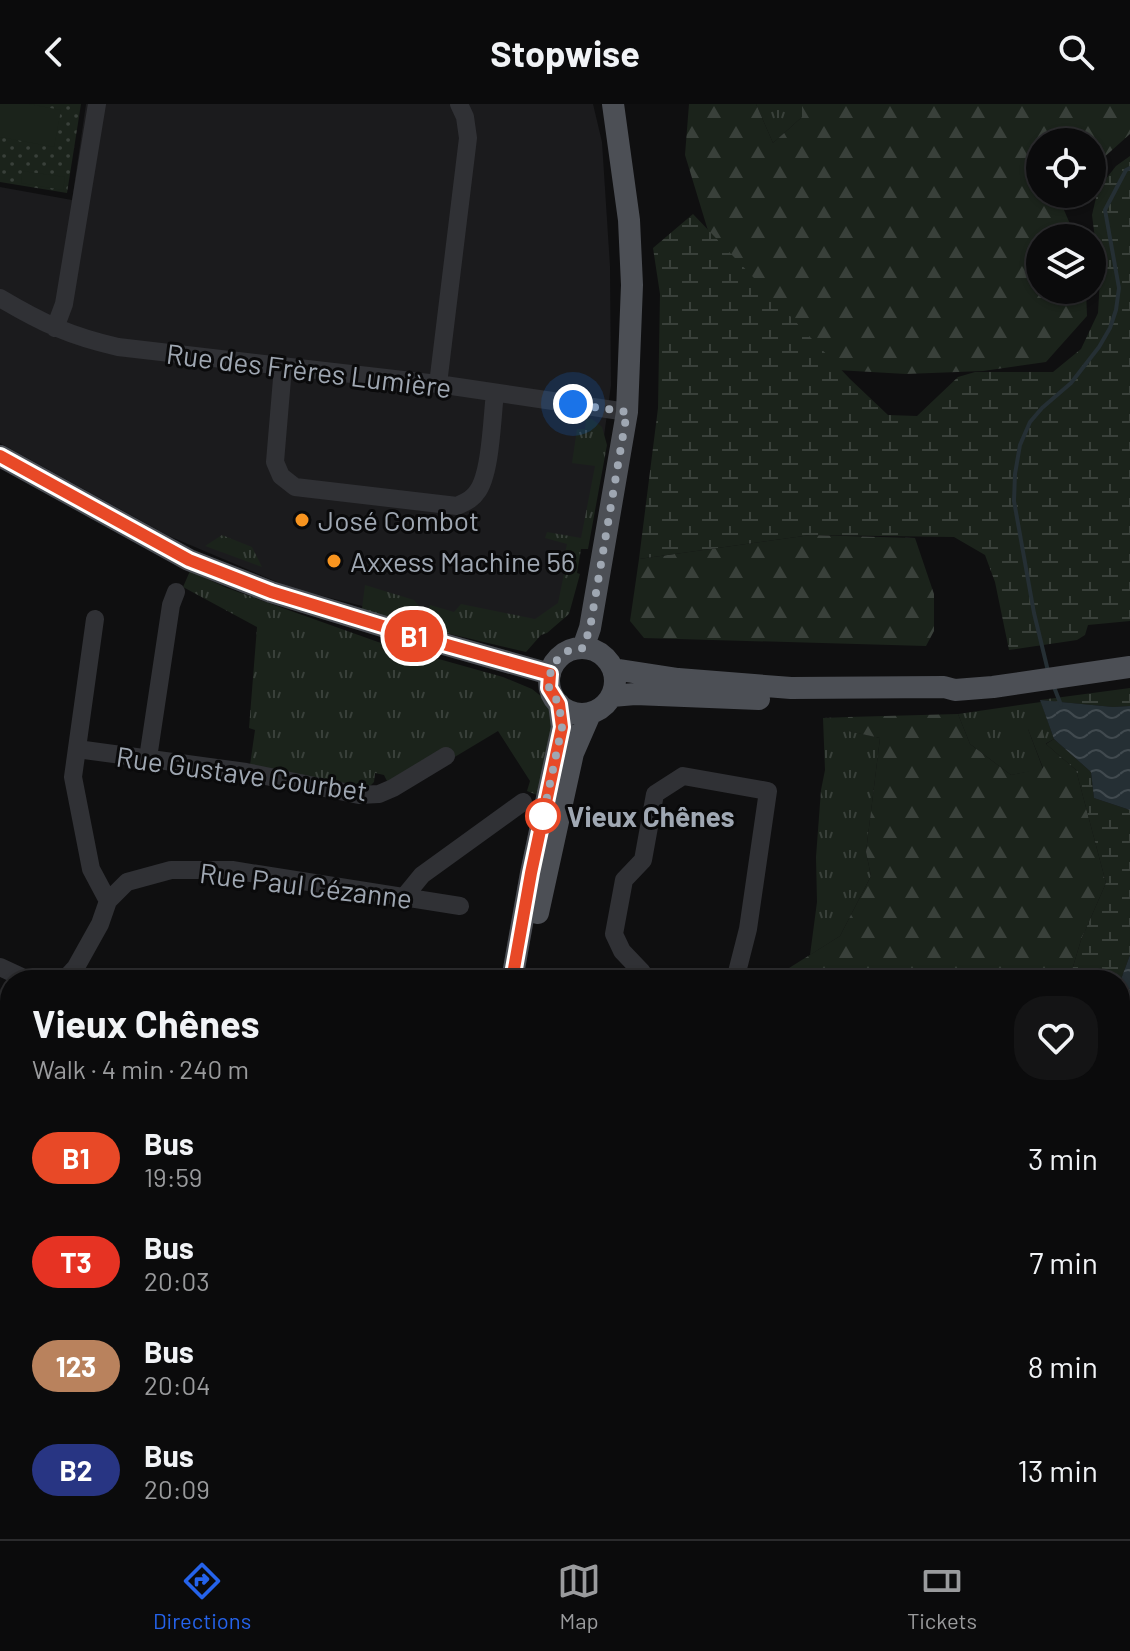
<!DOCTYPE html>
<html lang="en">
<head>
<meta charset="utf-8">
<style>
  :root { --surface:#0b0b0c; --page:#141415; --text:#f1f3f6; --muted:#9a9b9d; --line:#2b2b2d; --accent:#2563eb }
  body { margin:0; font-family:Barlow,sans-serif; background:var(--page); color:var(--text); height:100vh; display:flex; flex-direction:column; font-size:30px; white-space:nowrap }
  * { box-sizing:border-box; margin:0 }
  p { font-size:26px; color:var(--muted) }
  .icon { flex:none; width:44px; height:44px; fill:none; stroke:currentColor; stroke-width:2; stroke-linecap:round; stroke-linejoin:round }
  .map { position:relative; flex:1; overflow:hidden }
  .drawer { position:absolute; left:0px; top:866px; width:1130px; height:570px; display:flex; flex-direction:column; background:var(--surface); border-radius:32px 32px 0 0; box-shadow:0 2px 6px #0004,0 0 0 2px var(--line) }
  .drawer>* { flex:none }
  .badge { padding:0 16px; border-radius:26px; font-size:28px; line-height:52px }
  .fabs { position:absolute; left:1026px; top:24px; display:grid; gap:16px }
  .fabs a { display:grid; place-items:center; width:80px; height:80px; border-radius:50%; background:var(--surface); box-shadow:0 2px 6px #0004,0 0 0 2px var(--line); font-size:40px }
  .you { position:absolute; width:40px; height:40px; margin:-20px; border:6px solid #fff; border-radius:50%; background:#1a73e8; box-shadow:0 0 0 12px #1a73e833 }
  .map>.badge { position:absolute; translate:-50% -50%; box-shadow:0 0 0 4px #fff }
  .round { display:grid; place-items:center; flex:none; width:84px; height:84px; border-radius:32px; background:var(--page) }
  .head { display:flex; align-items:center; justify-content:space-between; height:136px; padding:0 32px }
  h1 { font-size:38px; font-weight:700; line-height:60px }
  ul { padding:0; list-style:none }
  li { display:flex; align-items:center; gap:24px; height:104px; padding:0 32px }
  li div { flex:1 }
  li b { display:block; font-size:30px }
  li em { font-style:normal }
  li .badge { min-width:88px; font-weight:700; text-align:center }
  header { display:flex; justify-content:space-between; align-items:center; height:104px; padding:0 32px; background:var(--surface); font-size:36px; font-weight:700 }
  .tab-bar { display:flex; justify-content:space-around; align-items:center; height:112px; border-top:2px solid var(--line); background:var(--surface); font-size:22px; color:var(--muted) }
  .tab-bar a { display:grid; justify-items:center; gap:4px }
  .tab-bar .current { color:var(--accent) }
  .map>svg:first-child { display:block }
  .built { fill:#1b1b1d }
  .grass { fill:url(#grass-tufts) }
  .forest { fill:url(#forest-firs) }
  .wetland { fill:url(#wetland-marsh) }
  .park { fill:url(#park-dots) }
  .garden { fill:#1b231b }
  .water { fill:url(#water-waves) }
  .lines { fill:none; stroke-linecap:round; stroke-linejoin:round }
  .stream { stroke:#252f34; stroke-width:4 }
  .minor { stroke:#303135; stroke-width:18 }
  .major { stroke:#4c4f55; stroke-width:22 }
  .line-casing { stroke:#fff; stroke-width:18 }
  .line { stroke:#e84927; stroke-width:12 }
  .walk { stroke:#9fa7b2; stroke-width:8; stroke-dasharray:0 14.4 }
  .poi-dot { fill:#f8941f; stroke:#0a0a0b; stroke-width:3 }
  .stop-dot { fill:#fff; stroke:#e84927; stroke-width:4 }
  .labels { text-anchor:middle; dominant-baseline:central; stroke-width:6; stroke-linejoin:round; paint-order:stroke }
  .street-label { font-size:28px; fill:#9fa7b2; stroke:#0a0a0b }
  .poi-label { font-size:28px; fill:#9fa7b2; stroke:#0a0a0b; text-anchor:start }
  .stop-label { font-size:28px; font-weight:bold; fill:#9fa7b2; stroke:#0a0a0b; text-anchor:start }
</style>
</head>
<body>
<header><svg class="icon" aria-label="back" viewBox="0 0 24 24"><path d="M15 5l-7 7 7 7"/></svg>Stopwise<svg class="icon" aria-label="search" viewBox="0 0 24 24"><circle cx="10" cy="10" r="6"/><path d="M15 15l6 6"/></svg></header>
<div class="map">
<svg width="1130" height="1435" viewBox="0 0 1130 1435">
  <defs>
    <pattern id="grass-tufts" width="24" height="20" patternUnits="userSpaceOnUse" patternTransform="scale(2)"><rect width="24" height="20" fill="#1b231b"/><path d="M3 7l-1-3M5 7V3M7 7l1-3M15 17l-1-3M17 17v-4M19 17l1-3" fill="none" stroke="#39403a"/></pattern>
    <pattern id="forest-firs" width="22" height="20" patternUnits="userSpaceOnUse" patternTransform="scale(2)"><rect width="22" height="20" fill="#1b231b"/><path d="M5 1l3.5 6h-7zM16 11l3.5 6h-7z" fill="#39403a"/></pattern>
    <pattern id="wetland-marsh" width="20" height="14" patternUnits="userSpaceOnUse" patternTransform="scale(2)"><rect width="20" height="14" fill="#1b231b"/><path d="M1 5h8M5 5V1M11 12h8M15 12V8" fill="none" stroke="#39403a"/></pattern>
    <pattern id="park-dots" width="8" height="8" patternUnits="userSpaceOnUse" patternTransform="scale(2)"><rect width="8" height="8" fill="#1b231b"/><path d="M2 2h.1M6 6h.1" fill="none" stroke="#39403a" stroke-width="1.8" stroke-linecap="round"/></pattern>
    <pattern id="water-waves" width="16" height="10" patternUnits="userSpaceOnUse" patternTransform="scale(2)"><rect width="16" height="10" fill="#252f34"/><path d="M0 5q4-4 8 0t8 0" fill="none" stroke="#414a4f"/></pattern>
  </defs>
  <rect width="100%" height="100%" fill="#0f0f10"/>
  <!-- built -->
  <path class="built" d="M86 0H593L602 38 610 162 611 281 602 347 565 506 524 543 291 484 169 432 0 339V83L72 96Z
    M70 1426H257L340 1435H65Z"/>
  <!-- grass -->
  <path class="grass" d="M756 0H802V13L773 39Z
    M586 315H592L602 323 607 341 588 445H581L577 469 580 470 569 510 547 529 541 531 526 548 429 525 425 515 430 501 454 508 461 500 535 515 558 499 566 460 563 458 567 440 545 434 547 428 581 434 595 362 572 359 577 325H585Z
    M222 431 252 443 262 463 205 442Z
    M190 467 227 484 378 538 503 573 532 585 542 593 550 604 553 616 537 691 527 687 530 677 498 627 453 654 389 681 384 671 375 669 374 678 367 685 250 661 255 626 249 624 257 523 183 483Z
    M365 481 414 496 419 502 413 519 406 520 362 505Z
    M1041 598 1054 635 1045 640 1028 625 1043 665 1011 671 970 640 958 610Z
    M848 613 849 627 880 634 866 748 871 772 840 832 810 851 817 798 816 753 821 686 825 666 823 614Z
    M0 1120 10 1122V1177L0 1176Z
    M76 1426 129 1427 128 1435H74Z
    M988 1426H1016L1013 1435H987Z"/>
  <!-- forest -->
  <path class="forest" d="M689 0H756L773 39 802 13V0H1130V30L1092 64V38H1040V90H1066L1064 106 1076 134H1040V186H1086L1087 212 1046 258 983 267 906 270 819 265 716 153 685 51Z
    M811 431 915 434 934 490V527L926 542 644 534 630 517 639 455Z
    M1037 606 1046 640 1076 666 1106 779 1081 836 1069 876H770L840 832 871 772 866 748 880 634 848 627V613L958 610 970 640 1011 671 1043 664 1028 625Z
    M1130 1191V1342H1120V1206Z
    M623 1426H798L797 1435H625Z"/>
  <!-- wetland -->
  <path class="wetland" d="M1130 52V517L1088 521 1085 531 1077 536 1009 546 995 478 985 451 954 433 811 431 639 455 658 304 660 190 653 144 693 110 850 275 888 311 917 312 958 273 975 268H1053L1081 245 1098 209 1100 174 1092 111 1098 85 1116 62Z
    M1130 584V602L1113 603 1040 596Z
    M1054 635 1091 668 1094 694 1130 706V851L1120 878V876H1069L1081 836 1106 779 1076 666 1046 640Z
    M798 1426H828L826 1435H797Z"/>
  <!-- park -->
  <path class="park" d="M0 0H81L67 89 0 78Z"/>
  <!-- garden -->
  <path class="garden" d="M0 0H29L61 6 54 43 0 33Z
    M22 67 65 73 63 86 21 79Z"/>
  <!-- water -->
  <path class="water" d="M1040 596 1113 603 1130 602V706L1094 694 1091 668 1054 635Z
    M1130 851V1191L1120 1206V878Z
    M828 1426H988L987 1435H826Z"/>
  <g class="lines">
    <!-- stream -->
    <path class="stream" d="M1048 567 1034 509 1014 397 1015 370 1020 341 1030 318 1042 304 1071 279 1099 243 1110 224 1116 206 1119 184 1105 106 1126 66 1130 64
      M1054 583 1061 601"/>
    <!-- minor -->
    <path class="minor" d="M0 194C42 219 70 232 118 243L438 280 627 308
      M55 224 64 200 97 0
      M283 263 275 358 281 372 295 383 457 402C465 398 472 396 477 388 491 370 492 313 495 289
      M438 280 468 34 465 13 459 0
      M95 515 73 673 91 765 108 797
      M77 645 246 668 359 691 379 690 393 684 446 652
      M148 654 171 501 176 488
      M404 793 422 771 523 698
      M0 863 28 876
      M642 868 622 847 614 830 624 776 643 756 655 690 683 672 768 687 748 825 735 876
      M64 876 76 863 100 820 108 797 127 778 171 766H232L460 802
      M0 985 10 989
      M360 1426 382 1429 383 1426
      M504 1426 507 1435
      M599 1426 601 1435
      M47 1427 48 1426
      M59 1435 62 1426"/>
    <!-- major -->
    <path class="major" d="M0 352 189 456 271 488 415 532 550 570
      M583 544 590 524 627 308 632 181 629 116 613 0
      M549 577a33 33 0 1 1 66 0a33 33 0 1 1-66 0Z
      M613 565 678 575 791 584 944 583 955 586 993 583 1130 563
      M612 592 635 590 759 595
      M538 809 573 649 590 610
      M512 876 531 769 562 623 559 600
      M0 1199 10 1200"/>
  </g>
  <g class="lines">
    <defs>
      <path id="line" d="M0 352 189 456 271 488 415 532 550 570 549 584 559 600 562 623 531 769 512 876"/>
    </defs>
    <!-- line casing -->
    <use href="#line" class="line-casing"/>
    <!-- line -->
    <use href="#line" class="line"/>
    <!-- walk -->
    <path class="walk" d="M543 712 542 717 562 623 559 600 549 584 550 570 556 557 568 547 583 544 590 524 627 308 573 300"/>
  </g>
  <!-- markers -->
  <g class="poi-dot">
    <circle cx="302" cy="416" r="8"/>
    <circle cx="334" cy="457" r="8"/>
  </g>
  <circle class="stop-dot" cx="543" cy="712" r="16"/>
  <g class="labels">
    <!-- street labels -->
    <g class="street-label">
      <text transform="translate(309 266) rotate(7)">Rue des Frères Lumière</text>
      <text transform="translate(242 669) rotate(8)">Rue Gustave Courbet</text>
      <text transform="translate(306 781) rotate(7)">Rue Paul Cézanne</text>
    </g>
    <!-- poi labels -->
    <g class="poi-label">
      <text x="318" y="416">José Combot</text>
      <text x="350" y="457">Axxess Machine 56</text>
    </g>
    <!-- stop labels -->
    <g class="stop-label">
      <text x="567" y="712">Vieux Chênes</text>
    </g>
  </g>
</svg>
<div class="fabs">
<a><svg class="icon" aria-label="locate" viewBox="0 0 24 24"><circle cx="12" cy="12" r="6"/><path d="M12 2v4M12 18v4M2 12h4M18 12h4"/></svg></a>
<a><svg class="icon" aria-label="layers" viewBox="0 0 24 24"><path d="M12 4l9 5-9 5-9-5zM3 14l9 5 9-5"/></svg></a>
</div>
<div class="you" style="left:573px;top:300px"></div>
<b class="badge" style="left:414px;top:532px;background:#e84927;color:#fff">B1</b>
<section class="drawer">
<div class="head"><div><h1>Vieux Chênes</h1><p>Walk · 4 min · 240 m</p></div><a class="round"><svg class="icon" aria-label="heart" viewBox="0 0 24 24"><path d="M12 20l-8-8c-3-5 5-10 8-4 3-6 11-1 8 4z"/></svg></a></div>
<ul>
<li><span class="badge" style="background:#e84927;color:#fff">B1</span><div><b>Bus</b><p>19:59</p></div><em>3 min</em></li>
<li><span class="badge" style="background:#e63323;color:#fff">T3</span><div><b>Bus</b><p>20:03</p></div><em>7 min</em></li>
<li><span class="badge" style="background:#b9825d;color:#fff">123</span><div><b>Bus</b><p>20:04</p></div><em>8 min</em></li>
<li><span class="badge" style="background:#283583;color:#fff">B2</span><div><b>Bus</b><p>20:09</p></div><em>13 min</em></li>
</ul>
</section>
</div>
<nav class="tab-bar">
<a class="current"><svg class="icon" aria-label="directions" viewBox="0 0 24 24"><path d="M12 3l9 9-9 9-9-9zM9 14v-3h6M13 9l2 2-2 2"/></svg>Directions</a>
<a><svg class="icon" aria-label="map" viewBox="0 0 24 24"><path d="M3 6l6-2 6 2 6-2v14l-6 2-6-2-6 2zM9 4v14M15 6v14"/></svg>Map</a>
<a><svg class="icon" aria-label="tickets" viewBox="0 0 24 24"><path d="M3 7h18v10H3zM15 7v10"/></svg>Tickets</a>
</nav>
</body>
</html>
